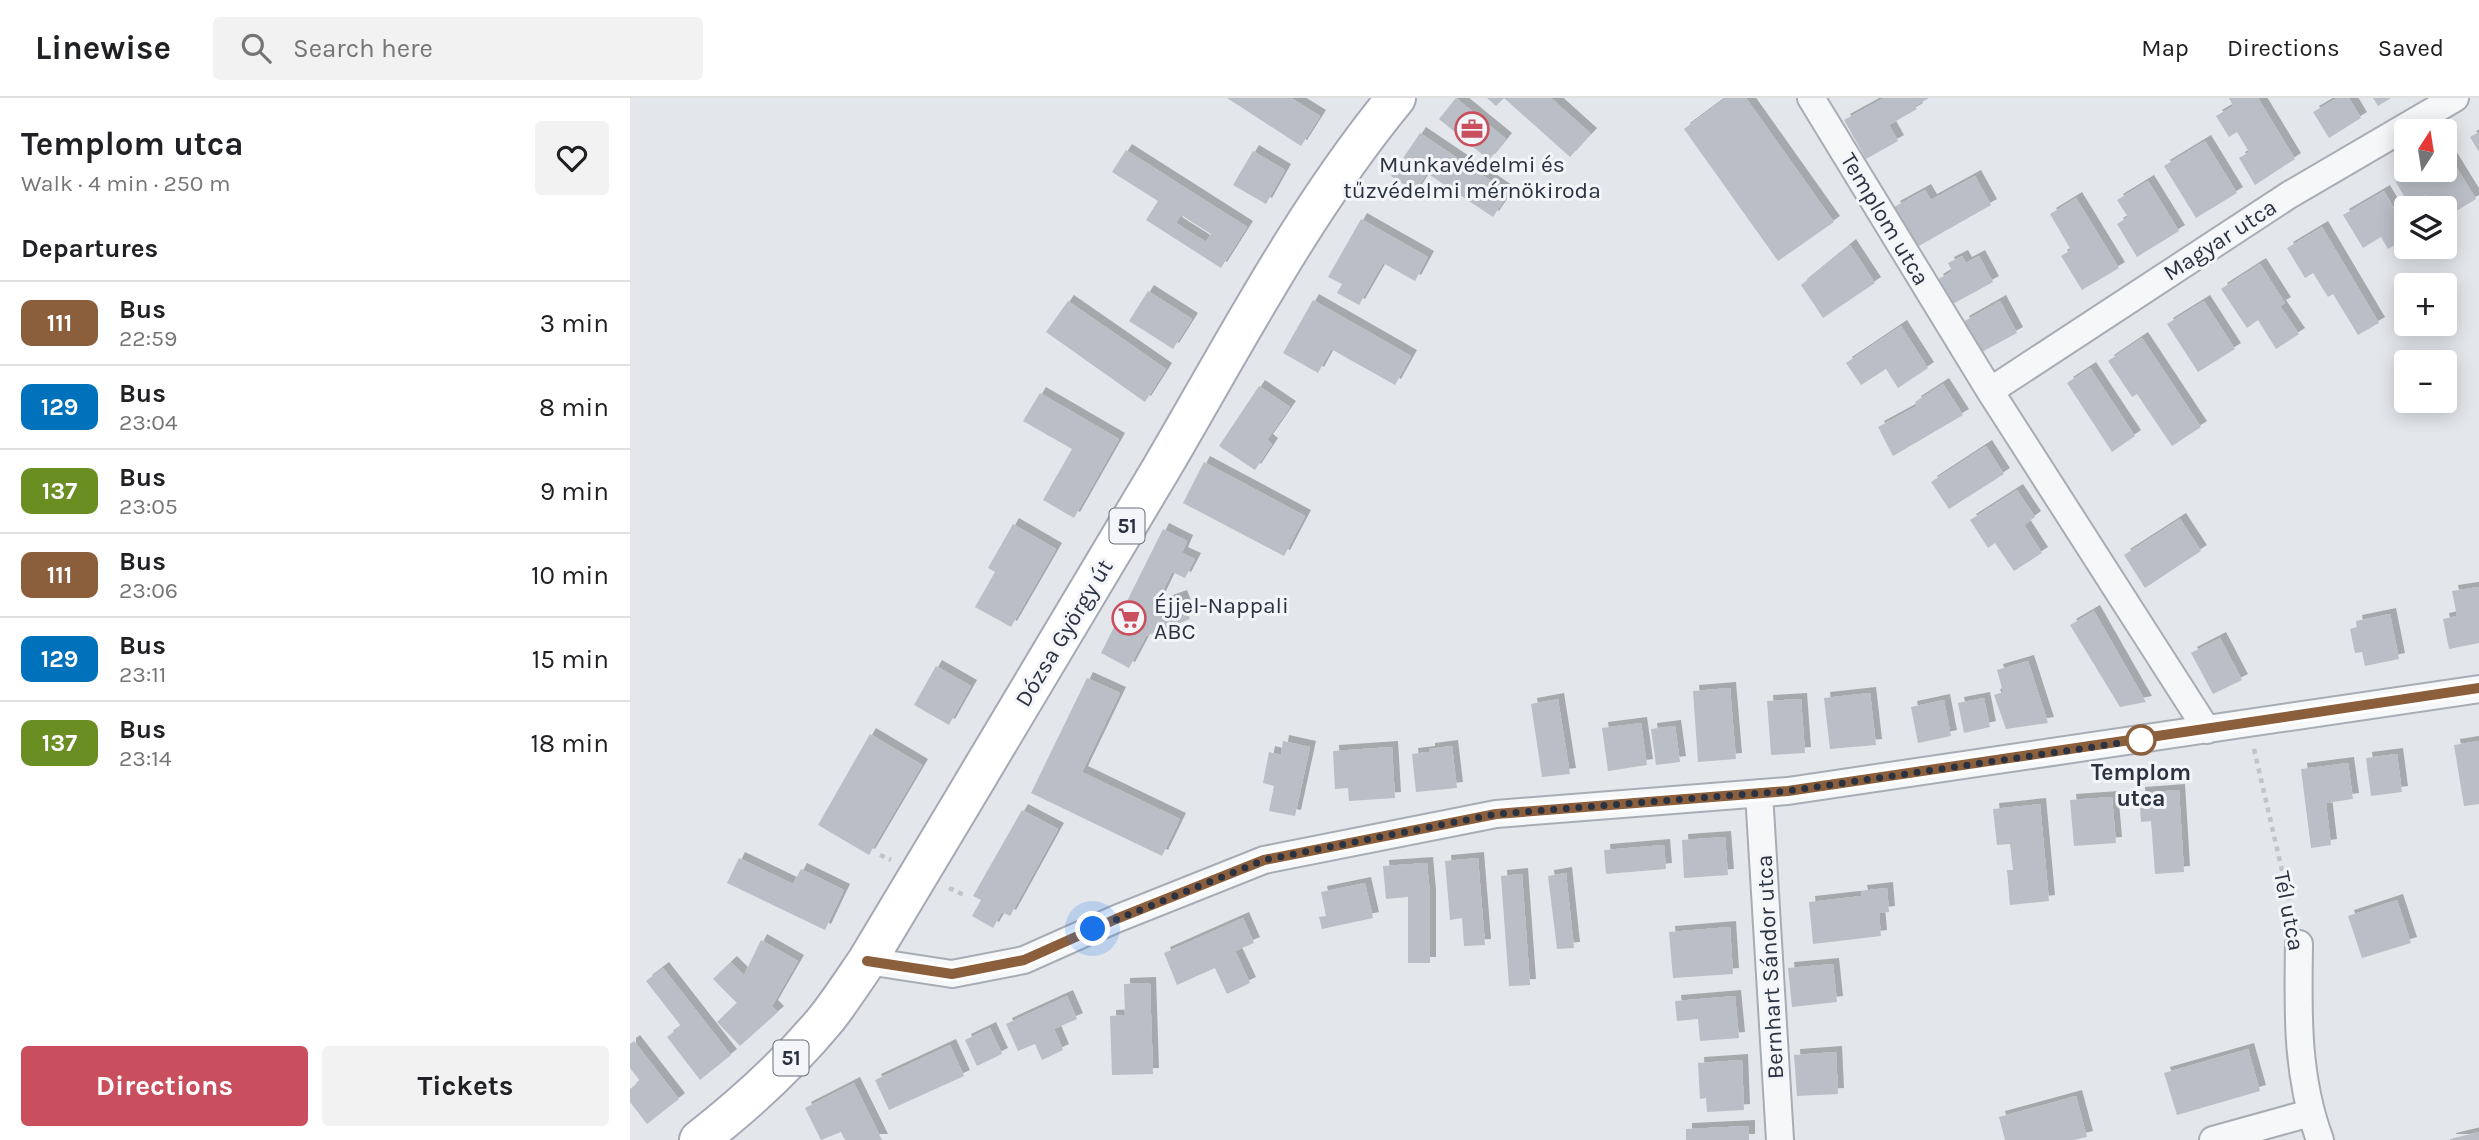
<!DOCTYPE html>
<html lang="en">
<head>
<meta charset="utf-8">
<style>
  :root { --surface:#fff; --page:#f2f2f2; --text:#202124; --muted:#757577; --line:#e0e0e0; --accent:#c94f5e }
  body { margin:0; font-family:Karla,sans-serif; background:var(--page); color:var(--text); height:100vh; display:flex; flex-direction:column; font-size:26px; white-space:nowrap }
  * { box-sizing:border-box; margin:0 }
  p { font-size:23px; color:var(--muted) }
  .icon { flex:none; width:38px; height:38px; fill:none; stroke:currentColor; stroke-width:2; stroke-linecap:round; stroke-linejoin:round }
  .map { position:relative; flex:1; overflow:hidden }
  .details { display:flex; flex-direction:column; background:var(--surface); width:630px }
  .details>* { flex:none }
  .badge { padding:0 14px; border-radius:10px; font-size:24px; line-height:46px }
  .needle { width:46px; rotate:12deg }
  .tools { position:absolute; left:1764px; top:21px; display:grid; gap:14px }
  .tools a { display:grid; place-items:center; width:63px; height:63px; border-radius:7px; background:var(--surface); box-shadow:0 4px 18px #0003; font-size:35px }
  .you { position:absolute; width:35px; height:35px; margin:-18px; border:5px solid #fff; border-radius:50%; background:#1a73e8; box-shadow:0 0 0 10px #1a73e833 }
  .map>.badge { position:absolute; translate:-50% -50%; box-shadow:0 0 0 4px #fff }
  h2 { padding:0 21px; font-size:26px; line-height:63px }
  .round { display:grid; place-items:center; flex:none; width:74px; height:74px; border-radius:7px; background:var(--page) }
  .overview { display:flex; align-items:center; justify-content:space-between; height:119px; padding:0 21px }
  h1 { font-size:33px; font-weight:700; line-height:52px }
  .cta { display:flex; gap:14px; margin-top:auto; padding:14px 21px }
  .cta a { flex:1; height:80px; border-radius:7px; background:var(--accent); color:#fff; font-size:28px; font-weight:700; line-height:80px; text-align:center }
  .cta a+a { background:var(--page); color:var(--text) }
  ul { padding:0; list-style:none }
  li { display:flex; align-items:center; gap:21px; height:84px; padding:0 21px; border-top:2px solid var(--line) }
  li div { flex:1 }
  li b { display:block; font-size:26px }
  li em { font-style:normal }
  li .badge { min-width:77px; font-weight:700; text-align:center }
  header { display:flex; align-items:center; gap:42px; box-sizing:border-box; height:98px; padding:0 35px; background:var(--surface); border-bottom:2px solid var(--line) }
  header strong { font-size:33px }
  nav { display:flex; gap:38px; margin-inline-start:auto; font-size:24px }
  .search { width:490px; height:63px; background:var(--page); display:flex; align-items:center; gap:18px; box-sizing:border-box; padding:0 24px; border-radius:7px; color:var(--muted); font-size:26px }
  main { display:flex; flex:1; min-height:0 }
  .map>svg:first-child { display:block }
  .building { fill:#babfc7; fill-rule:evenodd; filter:url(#shadow) }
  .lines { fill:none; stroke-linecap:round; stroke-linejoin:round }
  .street-casing { stroke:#a8adb5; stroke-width:30 }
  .primary-casing { stroke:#a3aab6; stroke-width:42 }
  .path { stroke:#c1c4c9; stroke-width:4.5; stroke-dasharray:5 5; stroke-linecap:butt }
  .street { stroke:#f6f7f9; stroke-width:26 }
  .primary { stroke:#fff; stroke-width:38 }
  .line-casing { stroke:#fff; stroke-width:16 }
  .line { stroke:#8b5e3c; stroke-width:10 }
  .walk { stroke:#2b3342; stroke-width:7; stroke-dasharray:0 12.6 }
  .stop-dot { fill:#fff; stroke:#8b5e3c; stroke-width:3.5 }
  .labels { text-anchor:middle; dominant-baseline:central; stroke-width:6; stroke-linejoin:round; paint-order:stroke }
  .shield { fill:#f3f5f8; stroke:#676d79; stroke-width:2 }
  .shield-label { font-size:21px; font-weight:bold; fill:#2b3342 }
  .poi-label { font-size:23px; fill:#2b3342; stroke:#f3f5f8 }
  .street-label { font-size:23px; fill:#2b3342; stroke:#f3f5f8 }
  .stop-label { font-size:23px; font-weight:bold; fill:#2b3342; stroke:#f3f5f8 }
</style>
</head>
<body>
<header>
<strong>Linewise</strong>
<div class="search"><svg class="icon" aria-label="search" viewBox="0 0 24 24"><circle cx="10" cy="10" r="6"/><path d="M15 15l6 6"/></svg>Search here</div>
<nav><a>Map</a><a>Directions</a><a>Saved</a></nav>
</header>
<main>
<section class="details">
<div class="overview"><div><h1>Templom utca</h1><p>Walk · 4 min · 250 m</p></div><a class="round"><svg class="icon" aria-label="heart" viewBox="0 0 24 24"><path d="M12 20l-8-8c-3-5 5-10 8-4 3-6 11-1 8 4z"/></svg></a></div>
<h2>Departures</h2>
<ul>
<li><span class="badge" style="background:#8b5e3c;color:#fff">111</span><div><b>Bus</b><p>22:59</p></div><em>3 min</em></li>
<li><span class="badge" style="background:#0072bc;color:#fff">129</span><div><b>Bus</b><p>23:04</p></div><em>8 min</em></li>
<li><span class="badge" style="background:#6b8e23;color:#fff">137</span><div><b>Bus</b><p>23:05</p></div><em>9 min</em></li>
<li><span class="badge" style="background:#8b5e3c;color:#fff">111</span><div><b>Bus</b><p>23:06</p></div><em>10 min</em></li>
<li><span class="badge" style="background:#0072bc;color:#fff">129</span><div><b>Bus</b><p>23:11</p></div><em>15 min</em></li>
<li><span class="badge" style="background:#6b8e23;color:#fff">137</span><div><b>Bus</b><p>23:14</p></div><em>18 min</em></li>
</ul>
<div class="cta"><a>Directions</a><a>Tickets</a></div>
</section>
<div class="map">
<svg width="1849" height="1042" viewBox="0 0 1849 1042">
  <defs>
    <filter id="shadow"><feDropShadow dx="6" dy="-6" stdDeviation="0" flood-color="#0004"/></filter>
  </defs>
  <rect width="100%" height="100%" fill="#e3e6eb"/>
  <!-- building -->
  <path class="building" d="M597 0H661L690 18 671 48Z
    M826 0 876 41 859 62 809 21Z
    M857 0H921L961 36 940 59 874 0 866 8Z
    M1096 0H1116L1204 124 1148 163 1054 31Z
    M1254 0H1299L1285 8 1287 11 1259 27 1268 43 1236 61 1214 22Z
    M1599 0H1628L1665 61 1625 87 1609 60 1619 54 1607 34 1599 39 1586 18 1603 8Z
    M1707 0H1719L1731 20 1699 40 1683 14Z
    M1743 0H1761L1748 8Z
    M1849 34V54L1840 39Z
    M790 35 879 95 863 119 797 75 785 94 761 78Z
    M1575 43 1607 95 1566 120 1534 68Z
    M496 52 617 129 591 170 516 122 528 103 482 74ZM551 117 581 136 576 144 546 125Z
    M623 53 655 72 636 106 603 87Z
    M1817 54 1846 101 1815 120V110H1803L1795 97 1779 107 1766 84 1786 72H1815V55Z
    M1345 78 1361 107 1287 149 1264 109 1295 92 1301 102Z
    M1518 83 1549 133 1507 159 1487 126 1498 119 1487 102Z
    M1754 93 1773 126 1765 132 1772 143 1758 151 1751 139 1733 150 1713 117Z
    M1446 100 1489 170 1452 192 1431 158 1441 152 1420 116Z
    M731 121 798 159 785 183 753 165 729 207 707 195 712 186 698 179Z
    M1692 129 1749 225 1728 237 1703 196 1698 199 1683 175 1675 180 1657 150Z
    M1220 147 1245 185 1193 220 1171 187Z
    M1332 158 1336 165 1349 158 1363 184 1321 207 1307 182 1322 173 1318 165Z
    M1630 166 1655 205 1650 208 1669 236 1646 251 1628 222 1617 230 1591 191Z
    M518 193 562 221 543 251 499 223Z
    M683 202 781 258 765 287 701 251 688 275 653 255Z
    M438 203 536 271 515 304 416 234Z
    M1370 203 1387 235 1350 255 1333 224Z
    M1574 203 1605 251 1568 274 1537 226Z
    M1271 228 1298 270 1268 290 1256 271 1231 287 1216 265Z
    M1512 240 1571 329 1542 348 1507 296 1502 299 1478 263Z
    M1460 270 1505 338 1482 354 1437 285Z
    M1313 286 1333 317 1263 358 1248 329 1287 308 1285 304Z
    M629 288 660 309 637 342 642 346 625 372 589 348Z
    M410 295 489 341 444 420 413 402 442 351 393 323Z
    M1356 348 1374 376 1319 411 1301 384Z
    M574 364 675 418 654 458 553 405Z
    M1387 392 1405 419 1394 427 1412 455 1384 473 1365 445 1358 450 1340 422Z
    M1550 421 1571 453 1515 490 1494 457Z
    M383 426 426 451 381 529 345 509 365 474 358 470Z
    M533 431 557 443 552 455 565 461 555 480 542 474 526 507 551 498 560 521 516 538 499 570 471 555Z
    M1849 489V545L1819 551 1813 521 1827 518 1822 493Z
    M1464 513 1516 604 1490 609 1440 527Z
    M1760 516 1769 561 1735 568 1732 554 1725 555 1720 531 1727 529 1726 523Z
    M1590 540 1612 582 1583 596 1561 555Z
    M1398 563 1418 625 1376 631 1364 597 1373 594 1367 572Z
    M306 568 341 588 319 627 284 607Z
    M457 580 490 595 452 674 550 721 532 758 401 695Z
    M1100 590 1106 661 1068 664 1063 593Z
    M1240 595 1246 647 1200 651 1194 600Z
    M1354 600 1360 629 1334 635 1328 605Z
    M928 601 940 676 912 679 901 606Z
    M1171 601 1175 655 1141 657 1137 603Z
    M1314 602 1321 638 1288 645 1281 609Z
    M1011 625 1017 667 978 673 972 630Z
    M1045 628 1050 664 1026 667 1021 631Z
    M240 636 292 667 239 757 188 727Z
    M653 643 680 649 665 718 639 713 644 688 633 685 639 654 651 657Z
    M1849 643V706L1834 708 1824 647Z
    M822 648 827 690 786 694 782 656 799 654V651Z
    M762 649 765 700 719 703 718 690 705 691 703 653Z
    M1767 656 1772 694 1741 698 1736 660Z
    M1718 665 1723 701 1696 705 1701 747 1681 750 1671 671Z
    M1549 692 1554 774 1525 776 1521 723 1511 724 1509 695Z
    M1482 699 1486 745 1444 748 1440 702Z
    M1410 706 1419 803 1380 807 1377 772H1383L1380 746 1367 747 1363 711Z
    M392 712 428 731 380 818 372 814 363 830 342 818 351 802 343 798Z
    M1095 739 1098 777 1054 780 1052 742Z
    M1034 747 1036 771 976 776 974 752Z
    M109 760 163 786 171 771 214 792 195 832 97 785Z
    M848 760 855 847 834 848 832 820 820 822 815 763Z
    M797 765 800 797V865H778V799L756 801 753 768Z
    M936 775 944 850 927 851 918 778Z
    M892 776 900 887 879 888 871 778Z
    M735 785 743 820 692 831 689 819 696 818 691 794Z
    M1257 790 1259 814 1249 815 1251 838 1183 846 1179 804 1232 798 1231 793Z
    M1767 802 1781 845 1732 860 1718 818Z
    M613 820 624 845 605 853 620 885 597 896 585 870 547 887 534 855Z
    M1100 829 1103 876 1043 880 1039 834Z
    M131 842 168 863 142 908 148 914 110 948 87 924 107 905 83 881 101 864 114 877Z
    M1203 866 1207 904 1162 909 1158 870Z
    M33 870 101 957 70 982 37 939 51 928 16 883Z
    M520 885 523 976 482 977 480 918 495 917 494 886Z
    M437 898 447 921 424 931 433 952 412 962 405 946 388 953 376 926Z
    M1105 898 1109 940 1070 943 1068 921 1047 923 1045 903Z
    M360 930 372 956 347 968 335 942Z
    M4 943 49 1001 17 1026 0 1004V991L10 983 0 970V946Z
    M320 947 334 978 259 1012 245 982Z
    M1618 951 1630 993 1547 1017 1534 975Z
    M1206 954 1208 996 1167 998 1164 957Z
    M1112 962 1114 1012 1077 1014 1076 1000 1070 1001 1068 965Z
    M224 985 252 1042H215L211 1034 191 1042 175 1010Z
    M1446 998 1457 1039 1444 1042H1375L1369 1019Z
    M1119 1028V1042H1056V1031Z
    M1849 1034V1042H1820V1041Z"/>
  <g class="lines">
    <defs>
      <path id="street" d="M1181 0 1360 293 1577 632
        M1360 293 1659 97 1825 0
        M1129 695 1150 1042
        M1669 846C1668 913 1666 978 1690 1042
        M237 863 322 876 394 862 486 821 634 762 866 716 1158 693 1849 591
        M1583 1042 1680 1015"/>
      <path id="primary" d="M69 1042C115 1006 160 965 197 920 211 902 224 882 237 863 335 699 434 536 531 371 605 245 673 113 766 0"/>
    </defs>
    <!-- street casing -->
    <use href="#street" class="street-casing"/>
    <!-- primary casing -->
    <use href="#primary" class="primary-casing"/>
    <!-- path -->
    <path class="path" d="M1624 651 1663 820
      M250 757 261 762
      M319 790 334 797"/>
    <!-- street -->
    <use href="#street" class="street"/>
    <!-- primary -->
    <use href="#primary" class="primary"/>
  </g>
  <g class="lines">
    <defs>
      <path id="line" d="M237 863 322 876 394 862 486 821 634 762 866 716 1158 693 1849 590"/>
    </defs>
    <!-- line casing -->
    <use href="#line" class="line-casing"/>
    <!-- line -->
    <use href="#line" class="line"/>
    <!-- walk -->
    <path class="walk" d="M463 831 634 762 866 716 1158 693 1511 642"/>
  </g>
  <!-- icons -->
  <defs>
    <symbol id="office-ring" viewBox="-11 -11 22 22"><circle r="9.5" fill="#f3f5f8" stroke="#c94f5e" stroke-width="1.5"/><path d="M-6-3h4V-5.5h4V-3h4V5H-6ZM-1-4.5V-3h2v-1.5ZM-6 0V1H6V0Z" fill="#c94f5e"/></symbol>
    <symbol id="supermarket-ring" viewBox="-11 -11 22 22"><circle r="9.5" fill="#f3f5f8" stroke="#c94f5e" stroke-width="1.5"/><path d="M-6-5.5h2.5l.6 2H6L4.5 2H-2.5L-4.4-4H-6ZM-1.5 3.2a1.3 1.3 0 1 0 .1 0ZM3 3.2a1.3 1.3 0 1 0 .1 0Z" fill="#c94f5e"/></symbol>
  </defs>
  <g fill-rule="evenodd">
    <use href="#office-ring" x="823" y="12" width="38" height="38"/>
    <use href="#supermarket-ring" x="480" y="501" width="38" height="38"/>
  </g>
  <!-- markers -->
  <circle class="stop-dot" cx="1511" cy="642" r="14"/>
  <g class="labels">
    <!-- shield labels -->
    <g class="shield">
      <rect x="479.5" y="410.5" width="35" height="35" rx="5"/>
      <rect x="143.5" y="942.5" width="35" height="35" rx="5"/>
    </g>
    <g class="shield-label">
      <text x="497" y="428">51</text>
      <text x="161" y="960">51</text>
    </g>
    <!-- poi labels -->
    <g class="poi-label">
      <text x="842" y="66">Munkavédelmi és<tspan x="842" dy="26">tűzvédelmi mérnökiroda</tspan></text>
      <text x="524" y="507" text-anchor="start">Éjjel-Nappali<tspan x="524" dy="26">ABC</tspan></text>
    </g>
    <!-- street labels -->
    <g class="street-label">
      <text transform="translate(1255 121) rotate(59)">Templom utca</text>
      <text transform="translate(1590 142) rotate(-33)">Magyar utca</text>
      <text transform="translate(434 535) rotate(-59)">Dózsa György út</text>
      <text transform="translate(1659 813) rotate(79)">Tél utca</text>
      <text transform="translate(1140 869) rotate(-93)">Bernhart Sándor utca</text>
    </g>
    <!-- stop labels -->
    <g class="stop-label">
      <text x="1511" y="674">Templom<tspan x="1511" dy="26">utca</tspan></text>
    </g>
  </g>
</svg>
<div class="tools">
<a><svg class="needle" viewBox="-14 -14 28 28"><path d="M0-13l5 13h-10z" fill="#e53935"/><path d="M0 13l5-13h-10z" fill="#757577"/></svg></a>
<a><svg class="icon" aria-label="layers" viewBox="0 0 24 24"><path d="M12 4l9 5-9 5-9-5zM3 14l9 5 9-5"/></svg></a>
<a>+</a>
<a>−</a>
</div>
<div class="you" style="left:463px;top:831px"></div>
</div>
</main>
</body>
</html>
